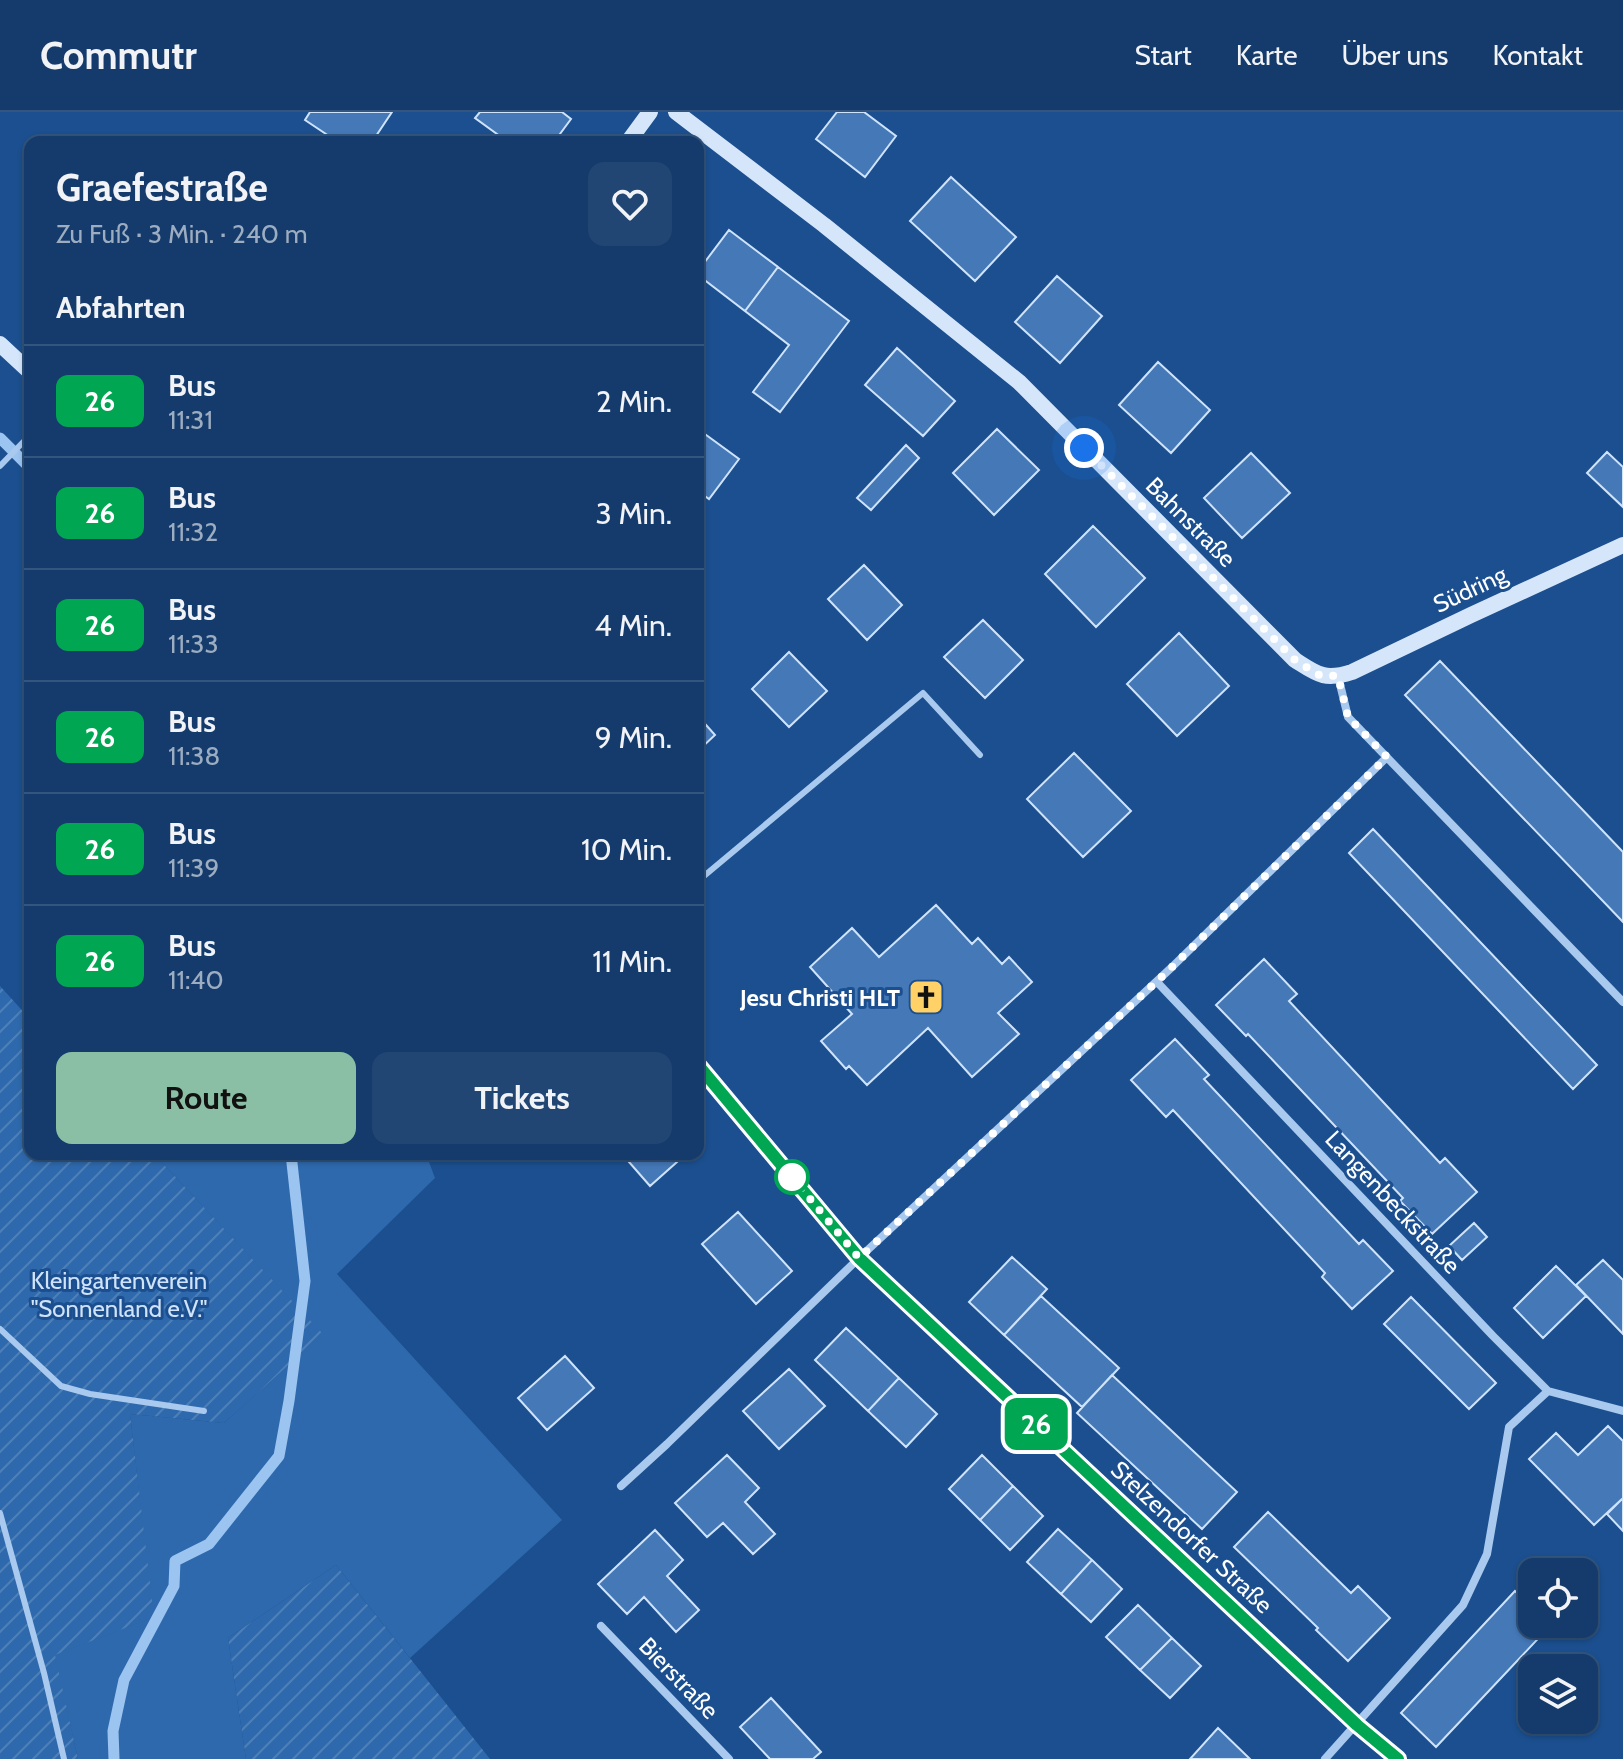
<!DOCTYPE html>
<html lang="de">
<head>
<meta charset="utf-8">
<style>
  :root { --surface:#143b6b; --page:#214673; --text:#f1f3f6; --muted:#9dadc1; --line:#33557e; --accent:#8abfa5 }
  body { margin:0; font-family:Cabin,sans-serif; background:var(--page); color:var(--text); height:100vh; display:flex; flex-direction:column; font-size:30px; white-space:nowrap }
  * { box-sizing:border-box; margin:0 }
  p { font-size:26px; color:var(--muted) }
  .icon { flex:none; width:44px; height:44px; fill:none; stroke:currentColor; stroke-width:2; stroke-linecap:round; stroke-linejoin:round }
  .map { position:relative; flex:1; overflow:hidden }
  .panel { position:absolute; left:24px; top:24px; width:680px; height:1024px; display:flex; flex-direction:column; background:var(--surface); border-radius:16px; box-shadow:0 2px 6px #0004,0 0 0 2px var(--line) }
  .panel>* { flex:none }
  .badge { padding:0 16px; border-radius:12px; font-size:28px; line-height:52px }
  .fabs { position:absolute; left:1518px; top:1446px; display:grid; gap:16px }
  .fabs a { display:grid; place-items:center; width:80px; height:80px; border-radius:16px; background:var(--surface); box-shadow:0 2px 6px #0004,0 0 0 2px var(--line); font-size:40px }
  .you { position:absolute; width:40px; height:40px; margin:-20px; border:6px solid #fff; border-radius:50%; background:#1a73e8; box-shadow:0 0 0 12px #1a73e833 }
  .map>.badge { position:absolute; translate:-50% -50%; box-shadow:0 0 0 4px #fff }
  h2 { padding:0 32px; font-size:30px; line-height:72px }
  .round { display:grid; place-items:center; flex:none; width:84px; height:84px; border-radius:16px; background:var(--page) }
  .overview { display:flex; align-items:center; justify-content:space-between; height:136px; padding:0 32px }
  h1 { font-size:38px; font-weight:700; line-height:60px }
  .primary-button { display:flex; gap:16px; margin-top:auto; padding:16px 32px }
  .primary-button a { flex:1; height:92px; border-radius:16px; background:var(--accent); color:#111; font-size:32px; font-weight:700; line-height:92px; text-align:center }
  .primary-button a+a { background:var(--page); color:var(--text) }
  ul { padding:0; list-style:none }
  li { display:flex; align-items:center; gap:24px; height:112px; padding:0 32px; border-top:2px solid var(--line) }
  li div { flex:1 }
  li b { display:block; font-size:30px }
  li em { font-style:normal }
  li .badge { min-width:88px; font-weight:700; text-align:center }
  header { display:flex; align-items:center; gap:48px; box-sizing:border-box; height:112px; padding:0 40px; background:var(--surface); border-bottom:2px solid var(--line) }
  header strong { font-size:38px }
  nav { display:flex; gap:44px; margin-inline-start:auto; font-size:28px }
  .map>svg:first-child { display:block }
  .grass { fill:#2e69ad }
  .garden { fill:url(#garden-furrows) }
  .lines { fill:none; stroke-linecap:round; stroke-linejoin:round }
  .stream { stroke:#9cc4f0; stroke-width:11 }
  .building { fill:#4478b7; stroke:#cfe3fa; stroke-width:2 }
  .lane { stroke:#a9c9ee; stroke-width:6 }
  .street { stroke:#a9c9ee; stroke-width:8 }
  .secondary { stroke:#d6e6fa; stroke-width:16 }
  .line-casing { stroke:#fff; stroke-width:18 }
  .line { stroke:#00a651; stroke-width:12 }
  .walk { stroke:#fff; stroke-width:8; stroke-dasharray:0 14.4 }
  .stop-dot { fill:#fff; stroke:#00a651; stroke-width:4 }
  .labels { text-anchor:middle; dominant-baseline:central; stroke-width:6; stroke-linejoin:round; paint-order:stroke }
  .street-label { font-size:24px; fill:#fff; stroke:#1b4f8f }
  .poi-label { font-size:24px; font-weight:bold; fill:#fff; stroke:#1b4f8f; text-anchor:end }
  .park-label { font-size:24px; fill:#cfe3fa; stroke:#1b4f8f }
</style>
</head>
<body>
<header>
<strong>Commutr</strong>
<nav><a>Start</a><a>Karte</a><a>Über uns</a><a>Kontakt</a></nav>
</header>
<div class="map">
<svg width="1623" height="1647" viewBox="0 0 1623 1647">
  <defs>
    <pattern id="garden-furrows" width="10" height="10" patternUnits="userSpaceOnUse" patternTransform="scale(2)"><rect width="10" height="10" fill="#2e69ad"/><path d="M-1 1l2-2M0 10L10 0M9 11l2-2" fill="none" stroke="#4d80b9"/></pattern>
  </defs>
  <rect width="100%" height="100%" fill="#1b4f8f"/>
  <!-- grass -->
  <path class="grass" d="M154 1042H426L435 1066 337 1162 562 1408 410 1546 336 1453 228 1526 246 1647H78L54 1543 153 1505 130 1302 224 1311 322 1222Z"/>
  <!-- garden -->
  <path class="garden" d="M0 874 30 907V1042H154L323 1222 224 1311 130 1302 154 1505 55 1543 78 1647H0Z
    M336 1453 490 1647H246L228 1526Z"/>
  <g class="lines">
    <!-- stream -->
    <path class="stream" d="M0 326 30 356
      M114 1647 113 1619 124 1568 174 1474 175 1449 209 1432 279 1344 289 1289 305 1169 291 1042"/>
  </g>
  <!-- building -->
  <path class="building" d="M310 0H392L372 30H338L305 8Z
    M480 0H562L571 7 554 30H508L475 6Z
    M837 0H864L896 24 865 65 816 27Z
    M951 65 1016 125 975 169 910 109Z
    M729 118 778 155 745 199 698 163V159Z
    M778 155 849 209 780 300 753 280 789 233 745 199Z
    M1057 164 1102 204 1060 251 1015 210Z
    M897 236 955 289 923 324 865 273Z
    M1158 250 1210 298 1171 341 1119 293Z
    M698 317 739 347 709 387 698 379Z
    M997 317 1039 358 994 403 953 361Z
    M906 333 919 346 871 398 857 386Z
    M1607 340 1623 355V395L1587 361Z
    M1251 341 1290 381 1242 426 1204 386Z
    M1093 414 1145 466 1096 515 1045 462Z
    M864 453 902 493 867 528 828 487Z
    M983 508 1023 548 985 586 944 545Z
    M1179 521 1229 574 1177 624 1127 572Z
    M789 540 827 579 789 615 752 577Z
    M1440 549 1623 740V810L1405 583Z
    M698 604 715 623 698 639Z
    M1074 641 1131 699 1083 745 1027 687Z
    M1373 717 1597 953 1573 977 1349 741Z
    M936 793 972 832 978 826 1002 852 1009 845 1032 870 998 901 1019 922 972 965 928 916 867 973 849 954 846 957 821 929 852 902 810 855 852 816 879 845Z
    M1264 847 1297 882 1289 889 1440 1051 1445 1046 1477 1080 1432 1122 1400 1089 1403 1086 1248 922 1246 924 1216 893Z
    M1175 927 1209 963 1204 967 1359 1132 1363 1128 1393 1159 1352 1197 1322 1165 1325 1161 1173 998 1166 1005 1131 968Z
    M622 1042H686L650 1074Z
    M738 1100 792 1159 756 1192 702 1132Z
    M1474 1111 1487 1125 1462 1148 1449 1134Z
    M1012 1145 1047 1177 1004 1223 969 1190Z
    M1603 1148 1623 1168V1222L1576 1173Z
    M1556 1154 1586 1184 1543 1226 1514 1196Z
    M1041 1184 1119 1256 1082 1295 1004 1223Z
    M1411 1185 1496 1271 1469 1297 1384 1212Z
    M846 1216 899 1266 868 1299 815 1248Z
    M565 1244 594 1276 547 1318 518 1286Z
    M789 1257 825 1294 779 1337 743 1299Z
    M1112 1263 1237 1380 1202 1417 1077 1301Z
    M899 1266 937 1302 906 1335 868 1299Z
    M1608 1314 1623 1329V1386L1594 1413 1529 1347 1556 1321 1578 1343Z
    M727 1343 759 1376 745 1390 775 1422 753 1442 723 1411 707 1425 675 1391Z
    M982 1343 1013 1374 980 1408 949 1377Z
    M1013 1374 1043 1404 1010 1438 980 1408Z
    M1623 1386V1419L1607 1402Z
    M1268 1400 1351 1481 1358 1474 1390 1506 1348 1549 1316 1518 1318 1516 1234 1435Z
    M1058 1417 1092 1448 1061 1482 1027 1450Z
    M655 1418 683 1448 667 1464 699 1498 676 1520 644 1485 627 1502 598 1472Z
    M1092 1448 1122 1477 1091 1510 1061 1482Z
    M1515 1479 1532 1495V1512L1551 1513 1436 1635 1401 1601Z
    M1138 1493 1172 1526 1140 1558 1106 1525Z
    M1172 1526 1201 1554 1170 1586 1140 1558Z
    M771 1586 821 1640 813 1647H770L740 1615Z
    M1218 1616 1250 1647H1190Z"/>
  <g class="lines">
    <!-- lane -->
    <path class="lane" d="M0 354 30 323
      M698 769 923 581 980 643
      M0 1217 61 1274 90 1282 204 1299
      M0 1401 44 1561 64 1647"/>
    <!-- street -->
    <path class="street" d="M1338 564 1348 605 1623 890
      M1157 870 1493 1224 1548 1279 1623 1299
      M698 953 859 1146 1357 1613 1398 1647
      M621 1374 667 1332 859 1146 1171 856 1387 645
      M601 1514 729 1647
      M1325 1647 1463 1493 1487 1442 1509 1315 1548 1279"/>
    <!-- secondary -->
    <path class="secondary" d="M676 0 824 113 1019 270 1295 548C1317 562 1324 569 1352 560L1471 503 1623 433
      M628 30 650 0
      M0 232 30 260"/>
  </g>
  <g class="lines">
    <defs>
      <path id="line" d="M698 953 859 1146 1357 1613 1398 1647"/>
    </defs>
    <!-- line casing -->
    <use href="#line" class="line-casing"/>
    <!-- line -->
    <use href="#line" class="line"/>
    <!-- walk -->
    <path class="walk" d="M792 1065 859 1146 1171 856 1387 645 1348 605 1338 564 1319 563 1295 548 1084 336"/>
  </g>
  <!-- icons -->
  <defs>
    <symbol id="church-square" viewBox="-11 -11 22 22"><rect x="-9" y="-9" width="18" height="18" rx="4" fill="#ffd166" stroke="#1b4f8f"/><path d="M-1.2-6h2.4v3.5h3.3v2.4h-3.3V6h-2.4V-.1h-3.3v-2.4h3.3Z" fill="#111"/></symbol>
  </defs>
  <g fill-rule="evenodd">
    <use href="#church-square" x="906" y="865" width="40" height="40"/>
  </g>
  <!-- markers -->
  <circle class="stop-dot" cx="792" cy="1065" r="16"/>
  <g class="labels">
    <!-- street labels -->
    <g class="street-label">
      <text transform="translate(1191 410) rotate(45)">Bahnstraße</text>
      <text transform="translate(1470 477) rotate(-25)">Südring</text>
      <text transform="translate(1393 1090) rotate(47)">Langenbeckstraße</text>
      <text transform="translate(1192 1425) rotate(43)">Stelzendorfer Straße</text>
      <text transform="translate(679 1566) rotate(46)">Bierstraße</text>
    </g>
    <!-- poi labels -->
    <g class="poi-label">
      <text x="900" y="885">Jesu Christi HLT</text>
    </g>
    <!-- park labels -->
    <g class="park-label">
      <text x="119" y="1168">Kleingartenverein<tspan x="119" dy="28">"Sonnenland e.V."</tspan></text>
    </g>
  </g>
</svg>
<div class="fabs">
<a><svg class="icon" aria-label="locate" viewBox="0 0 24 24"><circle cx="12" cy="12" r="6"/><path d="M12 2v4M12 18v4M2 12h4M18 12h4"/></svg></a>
<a><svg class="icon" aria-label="layers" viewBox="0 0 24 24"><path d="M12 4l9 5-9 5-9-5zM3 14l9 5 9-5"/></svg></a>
</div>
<div class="you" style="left:1084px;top:336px"></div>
<b class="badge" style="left:1036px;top:1312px;background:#00a651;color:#fff">26</b>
<section class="panel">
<div class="overview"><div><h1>Graefestraße</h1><p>Zu Fuß · 3 Min. · 240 m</p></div><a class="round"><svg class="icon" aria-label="heart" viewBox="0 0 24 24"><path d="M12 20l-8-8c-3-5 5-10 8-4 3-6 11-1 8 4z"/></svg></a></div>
<h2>Abfahrten</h2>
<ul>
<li><span class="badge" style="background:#00a651;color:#fff">26</span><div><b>Bus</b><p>11:31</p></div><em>2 Min.</em></li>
<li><span class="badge" style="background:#00a651;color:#fff">26</span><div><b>Bus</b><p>11:32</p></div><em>3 Min.</em></li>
<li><span class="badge" style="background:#00a651;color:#fff">26</span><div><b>Bus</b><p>11:33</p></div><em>4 Min.</em></li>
<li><span class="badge" style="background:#00a651;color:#fff">26</span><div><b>Bus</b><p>11:38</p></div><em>9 Min.</em></li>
<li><span class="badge" style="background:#00a651;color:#fff">26</span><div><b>Bus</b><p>11:39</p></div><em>10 Min.</em></li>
<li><span class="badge" style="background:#00a651;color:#fff">26</span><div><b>Bus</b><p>11:40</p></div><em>11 Min.</em></li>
</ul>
<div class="primary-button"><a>Route</a><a>Tickets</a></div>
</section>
</div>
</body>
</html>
